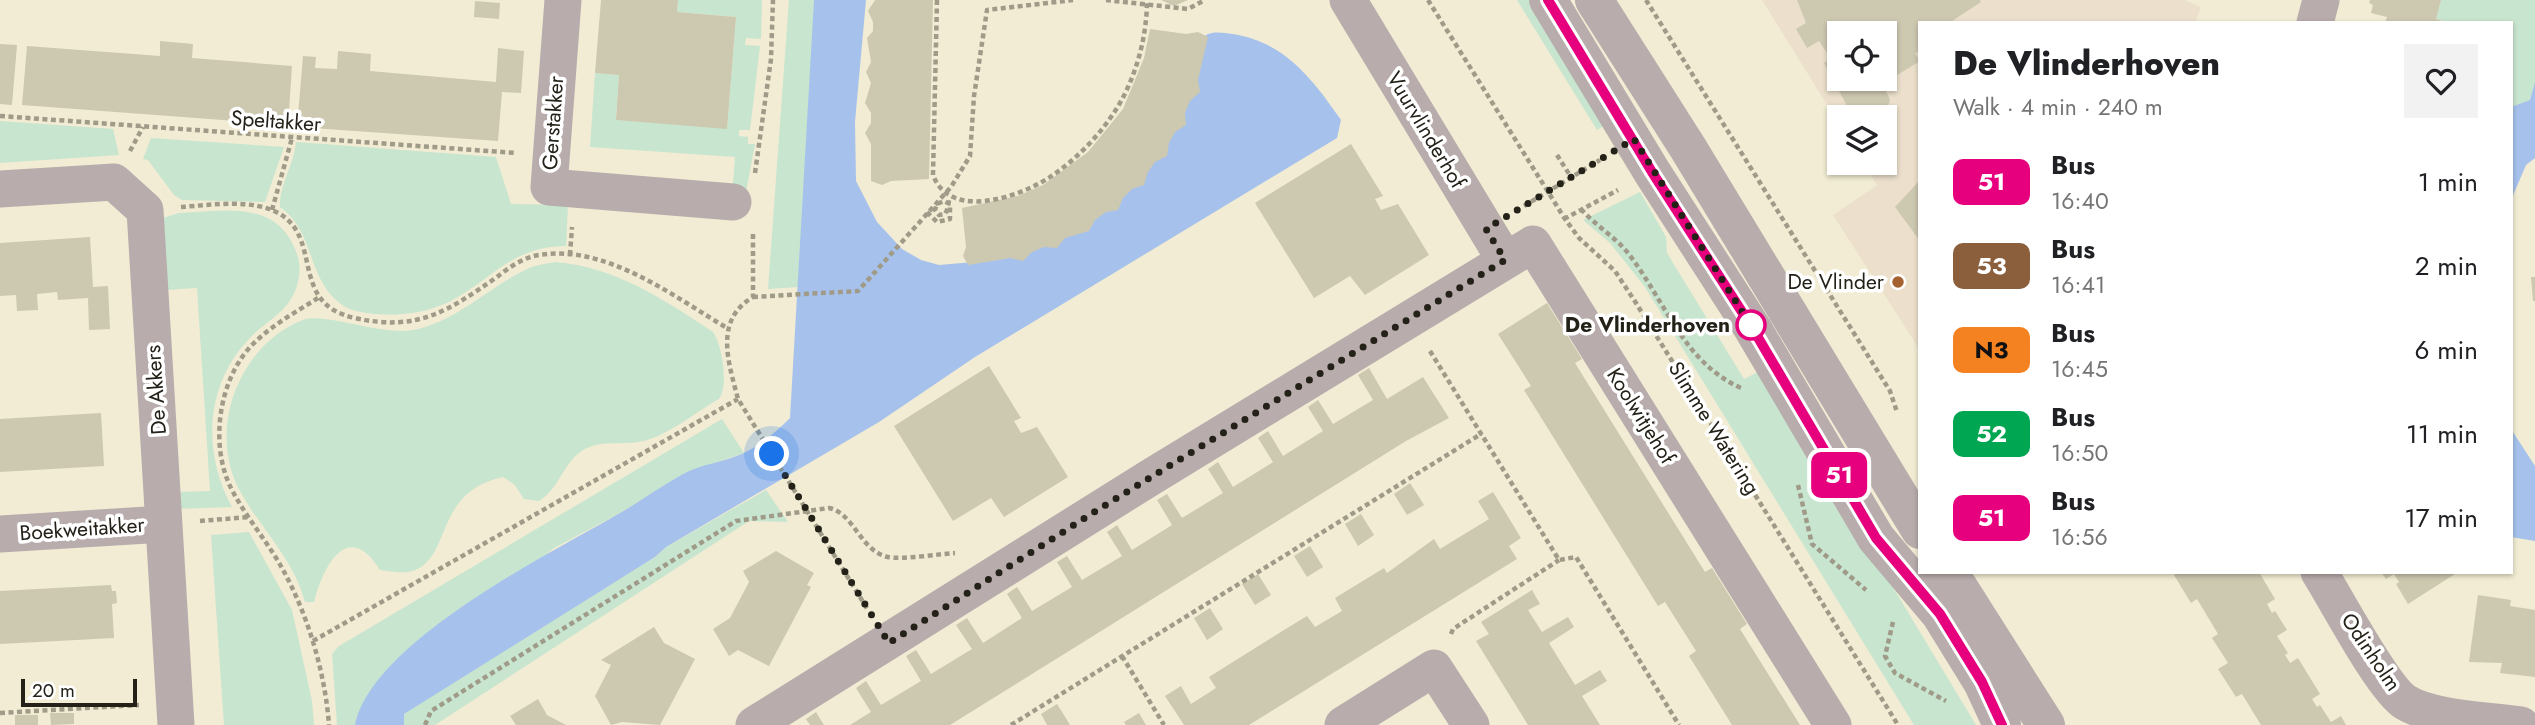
<!DOCTYPE html>
<html lang="en">
<head>
<meta charset="utf-8">
<style>
  :root { --surface:#fff; --page:#f2f2f2; --text:#202124; --muted:#757577 }
  body { margin:0; font-family:Jost,sans-serif; background:var(--page); color:var(--text); height:100vh; display:flex; flex-direction:column; font-size:26px; white-space:nowrap }
  * { box-sizing:border-box; margin:0 }
  p { font-size:23px; color:var(--muted) }
  .icon { flex:none; width:38px; height:38px; fill:none; stroke:currentColor; stroke-width:2; stroke-linecap:round; stroke-linejoin:round }
  .map { position:relative; flex:1; overflow:hidden }
  .sheet { position:absolute; left:1918px; top:21px; width:595px; height:553px; display:flex; flex-direction:column; background:var(--surface); border-radius:0px; box-shadow:0 2px 5px #0004 }
  .sheet>* { flex:none }
  .badge { padding:0 14px; border-radius:10px; font-size:24px; line-height:46px }
  .controls { position:absolute; left:1827px; top:21px; display:grid; gap:14px }
  .controls a { display:grid; place-items:center; width:70px; height:70px; border-radius:0px; background:var(--surface); box-shadow:0 2px 5px #0004; font-size:35px }
  .scale { position:absolute; left:21px; bottom:18px; width:116px; box-sizing:border-box; padding-left:7px; border:4px solid #232118; border-top:0; font-size:19px; line-height:24px; white-space:nowrap; color:#232118; -webkit-text-stroke:5px #fff; paint-order:stroke }
  .you { position:absolute; width:35px; height:35px; margin:-18px; border:5px solid #fff; border-radius:50%; background:#1a73e8; box-shadow:0 0 0 10px #1a73e833 }
  .map>.badge { position:absolute; translate:-50% -50%; box-shadow:0 0 0 4px #fff }
  .round { display:grid; place-items:center; flex:none; width:74px; height:74px; border-radius:0px; background:var(--page) }
  .overview { display:flex; align-items:center; justify-content:space-between; height:119px; padding:0 35px }
  h1 { font-size:33px; font-weight:800; line-height:52px }
  ul { padding:0; list-style:none }
  li { display:flex; align-items:center; gap:21px; height:84px; padding:0 35px }
  li div { flex:1 }
  li b { display:block; font-size:26px }
  li em { font-style:normal }
  li .badge { min-width:77px; font-weight:700; text-align:center }
  .map>svg:first-child { display:block }
  .education { fill:#ece0cc; fill-rule:evenodd }
  .green { fill:#c8e5cf }
  .water { fill:#a6c2ec }
  .building { fill:#cdc8b0; fill-rule:evenodd }
  .lines { fill:none; stroke-linecap:round; stroke-linejoin:round }
  .path { stroke:#9f9b88; stroke-width:4.5; stroke-dasharray:5 3.5; stroke-linecap:butt }
  .minor { stroke:#b8acac; stroke-width:37 }
  .tertiary { stroke:#b8acac; stroke-width:38 }
  .line-casing { stroke:#fff; stroke-width:16 }
  .line { stroke:#e6007e; stroke-width:10 }
  .walk { stroke:#232118; stroke-width:7; stroke-dasharray:0 12.6 }
  .poi-dot { fill:#a56230; stroke:#fff; stroke-width:2.5 }
  .stop-dot { fill:#fff; stroke:#e6007e; stroke-width:3.5 }
  .labels { text-anchor:middle; dominant-baseline:central; stroke-width:7; stroke-linejoin:round; paint-order:stroke }
  .street-label { font-size:21px; fill:#232118; stroke:#fff }
  .poi-label { font-size:21px; fill:#232118; stroke:#fff; text-anchor:end }
  .stop-label { font-size:21px; font-weight:bold; fill:#232118; stroke:#fff; text-anchor:end }
</style>
</head>
<body>
<div class="map">
<svg width="2535" height="725" viewBox="0 0 2535 725">
  <rect width="100%" height="100%" fill="#f1ecd3"/>
  <!-- education -->
  <path class="education" d="M1762 0H2184L2201 7 2195 23H1920V350L1833 215 1877 185 1863 163H1885V117H1839V124ZM1839 33H1885V79H1839Z"/>
  <!-- green -->
  <path class="green" d="M678 0H762L761 39 746 38 745 45 760 46 750 130H739V136L748 137V144H755L746 192 732 197 735 157 590 147 595 73 619 75 616 120 727 128 736 17 677 12Z
    M789 0H816L798 287 768 289Z
    M1517 0H1532L1610 122 1597 130Z
    M2441 0H2535V82L2530 100 2511 107V23H2452L2436 19Z
    M0 121 113 129 119 155 0 163Z
    M151 138 284 147 265 202 182 200 174 195 148 160 143 159Z
    M296 142 496 157 511 204 568 205 566 246C512 246 492 280 449 302 425 313 401 316 376 314 364 313 350 311 341 304 306 278 316 233 280 207 279 185 294 165 296 142Z
    M1640 192 1666 237 1667 253 1744 379 1762 370 1976 725H1914L1645 287 1610 243 1583 220Z
    M179 213C227 211 278 199 297 254 302 269 299 286 291 299 280 317 262 324 249 339 205 385 202 453 232 507L174 509 173 492 210 491 197 288 166 290 160 219Z
    M555 262C616 267 663 299 713 332 722 345 729 385 719 399 695 412 666 438 638 442 619 445 603 440 585 449 564 460 560 488 539 501L524 499 514 484 503 477C433 492 453 557 413 571 403 574 390 571 380 570 348 518 323 566 314 602H305C294 560 262 530 241 493 206 432 238 345 303 320 325 312 381 336 413 330 457 321 486 289 525 270 534 265 545 264 555 262Z
    M722 419 744 453 685 473 618 514 554 548 357 715 355 725H337L332 654 339 646Z
    M766 490 788 522 749 521 435 725H404V714L415 706 655 557 666 547Z
    M249 532 292 610 312 701 314 725H224L211 535Z"/>
  <!-- water -->
  <path class="water" d="M814 0H866L855 122 856 181 877 222 902 249 921 260 939 265 997 260 1195 80 1206 35C1215 31 1223 33 1233 34 1285 42 1313 80 1341 120L1337 138 975 357 879 422 666 547 655 557 404 714V725H355C372 642 549 554 620 513 641 501 661 486 683 474 702 464 724 462 744 453 761 445 777 431 790 418Z
    M2535 82V158L2526 165 2511 200V107L2530 100Z
    M2511 429 2535 466V541L2511 537Z"/>
  <!-- building -->
  <path class="building" d="M601 0H678L677 12 736 17 727 129 616 120 619 75 595 73Z
    M875 0H933L929 179 891 181 882 185 871 181V144L865 133 871 123V113L865 103 871 83 866 72 871 62 867 38 873 31V22L868 11Z
    M1161 0H1188L1174 6Z
    M1797 0H1980L1981 2 1949 23H1920V51L1915 53 1920 61 1883 84 1890 100 1884 117H1853L1824 63 1831 59 1819 41 1807 48 1796 29 1806 23ZM1839 33H1885V79H1839Z
    M2370 0H2441L2436 19 2448 23H2385L2387 17 2371 13 2373 5 2369 3Z
    M475 1 500 3 499 19 474 17Z
    M1150 29 1186 34 1198 32 1208 37 1198 80 1200 92 1190 101 1185 113 1186 125 1175 132 1169 143 1167 156 1155 162 1148 172 1144 185 1132 189 1123 198 1118 210 1106 212 1095 220 1089 231 1065 238 1057 248 1044 247 1032 252 1023 261 1010 258 968 265 963 256 966 247 962 208 1018 196 1043 185 1088 152 1123 109 1144 58Z
    M160 41 193 44 192 58 292 66 288 125 22 105 27 46 160 56Z
    M0 44 17 45 12 105 0 104Z
    M498 48 524 51 521 93 502 92 498 141 297 127 303 56 316 57 315 68 337 69 338 51 371 54 370 71 496 82Z
    M1351 144 1383 196 1375 199 1381 210 1398 204 1429 255 1365 295 1350 276 1314 298 1255 203Z
    M1920 180V241L1895 207Z
    M90 237 93 287 108 286 110 329 89 330 88 298 58 300 57 292 37 294 38 310 17 311 16 295 0 296V243Z
    M2531 277H2535V301H2533Z
    M1547 303 1582 359 1575 363 1705 572 1712 568 1747 624 1740 629 1800 725H1732L1689 656 1696 651 1665 602 1658 606 1524 390 1531 386 1498 334Z
    M989 366 1021 418 1014 421 1021 433 1037 427 1068 477 1004 517 991 498 953 521 894 426Z
    M1369 368 1387 399 1423 377 1449 418 1406 441 950 725H850L871 712 856 688 866 681 881 705 921 681 906 656 916 650 931 674 972 649 956 625 967 618 983 643 1022 618 1007 594 1017 587 1032 611 1072 587 1057 562 1067 556 1082 580 1122 556 1107 532 1117 525 1132 550 1172 525 1157 500 1167 494 1182 518 1223 493 1208 469 1218 462 1233 487 1273 462 1258 438 1268 431 1283 456 1323 431 1308 407 1318 400 1333 424 1373 400 1358 375Z
    M101 413 104 466 0 472V419Z
    M1410 483 1424 505 1407 515 1394 494Z
    M1493 492 1521 538 1509 546 1517 559 1249 725H1184L1165 696 1181 686 1191 704 1216 688 1209 677 1284 630 1307 616 1315 627 1342 611 1335 598 1384 568 1387 573 1434 539 1440 549 1489 519 1478 501Z
    M1361 514 1374 535 1358 546 1345 524Z
    M1310 546 1323 567 1307 577 1294 556Z
    M776 551 814 573 807 585 811 587 769 666 738 650 729 656 713 629 730 618 749 582 743 571Z
    M2177 572H2259L2275 599 2267 604 2272 613 2275 611 2287 630 2277 636 2288 653 2285 655 2290 663 2298 658 2320 694 2312 699 2317 707 2320 705 2331 722 2341 716 2346 725H2261L2242 694 2236 697 2218 669 2228 663 2212 638 2218 634 2197 599 2191 603 2174 575Z
    M2381 572H2458L2408 604 2396 584 2399 582 2394 574 2386 579Z
    M1258 574 1271 595 1255 605 1242 584Z
    M111 585 112 591H116L117 603 112 604 114 638 0 644V591Z
    M1532 590 1540 604 1528 610 1542 632 1568 617 1574 627 1549 643 1575 685 1600 670 1607 681 1582 696 1600 725H1528L1476 641 1489 634 1481 622Z
    M2478 595 2511 600 2510 606 2535 610V677L2500 673 2502 663 2469 662Z
    M1210 608 1223 629 1207 640 1194 618Z
    M654 627 664 643 695 659 660 725 622 722 611 725 595 696 611 665 601 660Z
    M538 699 547 715 566 725H516L510 716Z
    M1057 704 1064 715 1070 725H1047L1041 714Z
    M816 712 824 725H810L806 719Z
    M50 713H74V724L51 725Z
    M1139 713 1146 725H1126L1124 722Z
    M15 715H38V725H15Z"/>
  <g class="lines">
    <!-- path -->
    <path class="path" d="M937 0 933 175C950 221 1020 197 1050 177 1077 159 1100 135 1117 108 1136 77 1147 37 1147 0
      M1106 0 1188 9 1205 0
      M1428 0 1565 219 1579 238 1615 271 1636 303 1898 725
      M1646 0 1890 391 1897 412
      M0 116 516 153
      M130 151 143 127
      M1557 155 1571 177
      M755 173 771 59 773 0
      M1524 206 1600 160
      M181 207C211 205 253 198 280 214 323 240 289 304 355 318 418 332 448 311 497 277 508 268 524 257 539 255 606 244 673 296 727 328
      M1581 209C1595 225 1615 237 1628 253 1666 302 1683 362 1741 388
      M272 210 292 138
      M927 212 937 222 950 219V204L944 201 937 204 935 210 939 215 945 214C948 209 949 203 949 197
      M1564 219 1618 190
      M753 234V297C714 320 728 361 738 399L868 610
      M570 255 572 227
      M753 297 858 291 951 187 970 156 974 96 987 10 1073 0
      M318 298C296 312 272 325 253 344 219 378 209 444 231 488 245 516 267 541 282 568 308 615 325 672 329 725
      M1430 351 1559 560 1576 557 1679 725
      M1798 485 1812 544 1866 590
      M200 521 249 517
      M1893 622 1885 656 1895 673 1946 701
      M1451 634 1453 629 1559 560
      M313 641 738 399
      M1122 656 1164 725
      M0 713 139 705
      M425 725 431 711 736 521 829 508C855 514 860 551 888 557 900 560 940 554 955 553
      M1011 725 1481 434"/>
    <!-- minor -->
    <path class="minor" d="M563 0 549 187 733 202
      M1348 0 1505 260
      M2315 23 2321 0
      M0 189 114 182 145 210 176 725
      M0 534 164 524
      M2319 572C2337 600 2382 687 2405 702 2432 719 2489 720 2521 725
      M754 725 1151 477 1533 244 1833 725
      M1343 725 1434 668 1471 725"/>
    <!-- tertiary -->
    <path class="tertiary" d="M1548 0 1652 172 1753 329 1876 538 1940 614 1982 682 2002 725
      M1594 0 1688 148 1920 530
      M1949 572 2046 725"/>
  </g>
  <g class="lines">
    <defs>
      <path id="line" d="M1548 0 1652 172 1753 329 1876 538 1940 614 1982 682 2002 725"/>
    </defs>
    <!-- line casing -->
    <use href="#line" class="line-casing"/>
    <!-- line -->
    <use href="#line" class="line"/>
    <!-- walk -->
    <path class="walk" d="M772 454 889 643 1099 509 1505 260 1486 229 1634 139 1753 329 1751 325"/>
  </g>
  <!-- markers -->
  <circle class="poi-dot" cx="1898" cy="282" r="7"/>
  <circle class="stop-dot" cx="1751" cy="325" r="14"/>
  <g class="labels">
    <!-- street labels -->
    <g class="street-label">
      <text transform="translate(276 121) rotate(4)">Speltakker</text>
      <text transform="translate(553 123) rotate(-86)">Gerstakker</text>
      <text transform="translate(1426 130) rotate(59)">Vuurvlinderhof</text>
      <text transform="translate(156 390) rotate(-94)">De Akkers</text>
      <text transform="translate(1641 416) rotate(58)">Koolwitjehof</text>
      <text transform="translate(1714 428) rotate(58)">Slimme Watering</text>
      <text transform="translate(82 529) rotate(-4)">Boekweitakker</text>
      <text transform="translate(2371 652) rotate(56)">Odinholm</text>
    </g>
    <!-- poi labels -->
    <g class="poi-label">
      <text x="1884" y="282">De Vlinder</text>
    </g>
    <!-- stop labels -->
    <g class="stop-label">
      <text x="1730" y="325">De Vlinderhoven</text>
    </g>
  </g>
</svg>
<div class="controls">
<a><svg class="icon" aria-label="locate" viewBox="0 0 24 24"><circle cx="12" cy="12" r="6"/><path d="M12 2v4M12 18v4M2 12h4M18 12h4"/></svg></a>
<a><svg class="icon" aria-label="layers" viewBox="0 0 24 24"><path d="M12 4l9 5-9 5-9-5zM3 14l9 5 9-5"/></svg></a>
</div>
<div class="scale">20 m</div>
<div class="you" style="left:772px;top:454px"></div>
<b class="badge" style="left:1839px;top:475px;background:#e6007e;color:#fff">51</b>
<section class="sheet">
<div class="overview"><div><h1>De Vlinderhoven</h1><p>Walk · 4 min · 240 m</p></div><a class="round"><svg class="icon" aria-label="heart" viewBox="0 0 24 24"><path d="M12 20l-8-8c-3-5 5-10 8-4 3-6 11-1 8 4z"/></svg></a></div>
<ul>
<li><span class="badge" style="background:#e6007e;color:#fff">51</span><div><b>Bus</b><p>16:40</p></div><em>1 min</em></li>
<li><span class="badge" style="background:#8b5e3c;color:#fff">53</span><div><b>Bus</b><p>16:41</p></div><em>2 min</em></li>
<li><span class="badge" style="background:#f58220;color:#111">N3</span><div><b>Bus</b><p>16:45</p></div><em>6 min</em></li>
<li><span class="badge" style="background:#00a651;color:#fff">52</span><div><b>Bus</b><p>16:50</p></div><em>11 min</em></li>
<li><span class="badge" style="background:#e6007e;color:#fff">51</span><div><b>Bus</b><p>16:56</p></div><em>17 min</em></li>
</ul>
</section>
</div>
</body>
</html>
